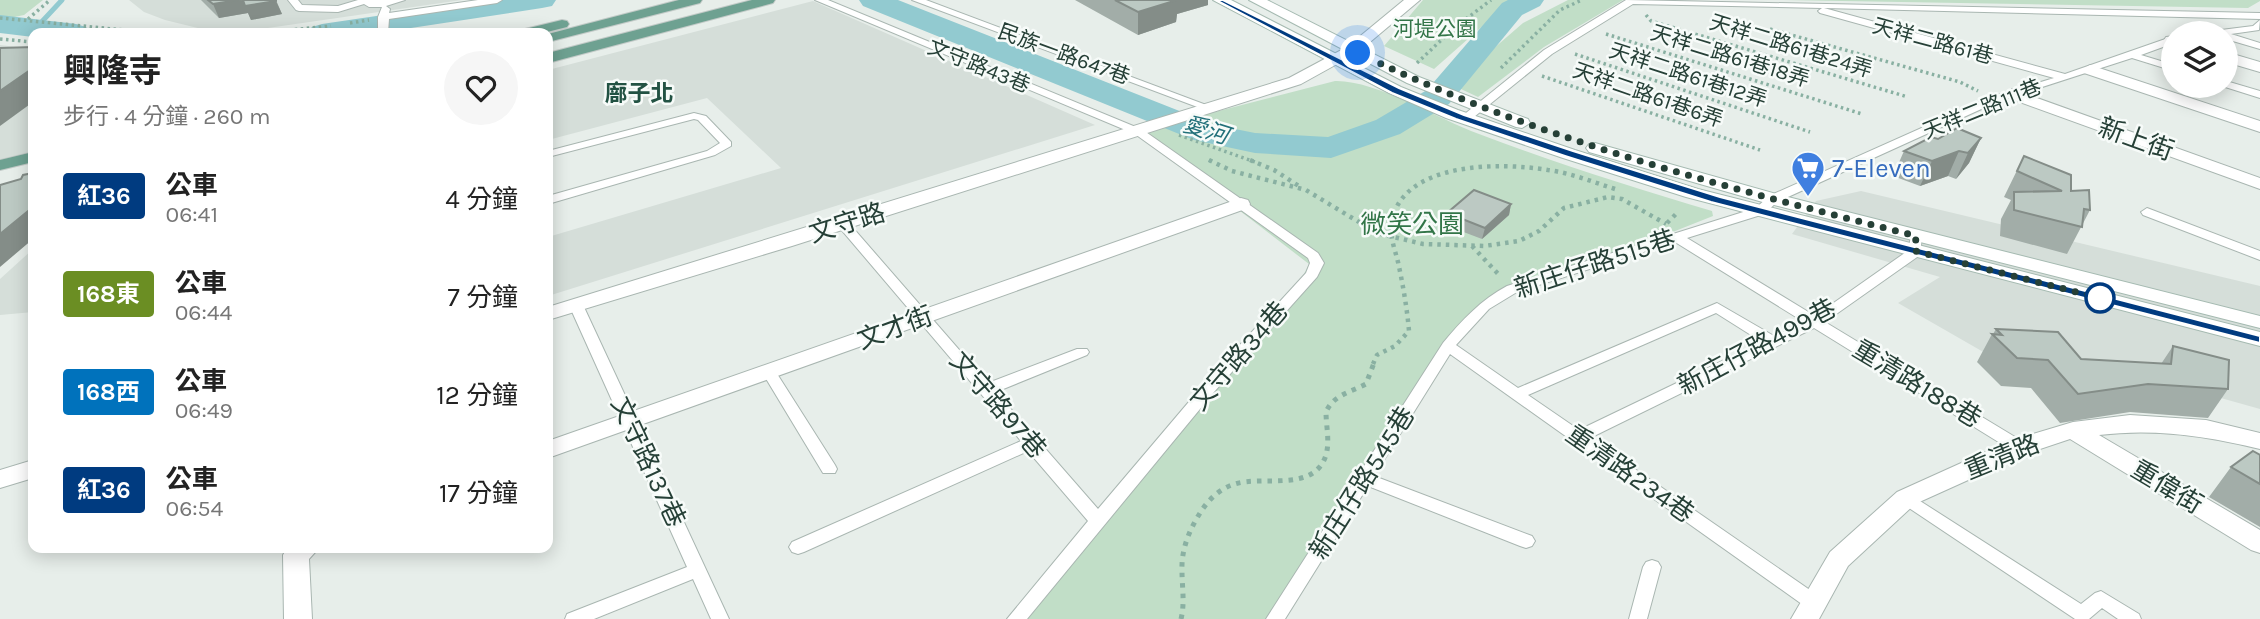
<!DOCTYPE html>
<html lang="zh-TW">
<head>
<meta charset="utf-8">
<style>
  :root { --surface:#fff; --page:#f6f6f6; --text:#222; --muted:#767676 }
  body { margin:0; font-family:Karla,"Noto Sans TC",sans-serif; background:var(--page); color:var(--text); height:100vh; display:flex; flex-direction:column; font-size:26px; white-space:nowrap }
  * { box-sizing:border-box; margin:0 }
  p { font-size:23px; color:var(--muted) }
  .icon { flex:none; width:38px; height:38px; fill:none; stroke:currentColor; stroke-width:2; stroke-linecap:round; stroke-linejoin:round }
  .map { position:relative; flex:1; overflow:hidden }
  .panel { position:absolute; left:28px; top:28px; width:525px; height:525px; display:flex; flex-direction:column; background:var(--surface); border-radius:14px; box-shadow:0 4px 18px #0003 }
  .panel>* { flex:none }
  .badge { padding:0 14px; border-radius:5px; font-size:24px; line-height:46px }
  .controls { position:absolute; left:2161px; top:21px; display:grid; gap:14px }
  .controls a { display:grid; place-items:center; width:77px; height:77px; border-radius:50%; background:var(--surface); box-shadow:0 4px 18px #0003; font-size:35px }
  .you { position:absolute; width:35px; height:35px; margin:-18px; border:5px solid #fff; border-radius:50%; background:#1a73e8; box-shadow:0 0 0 10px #1a73e833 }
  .map>.badge { position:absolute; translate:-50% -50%; box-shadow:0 0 0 4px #fff }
  .round { display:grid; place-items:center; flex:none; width:74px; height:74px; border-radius:37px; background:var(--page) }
  .head { display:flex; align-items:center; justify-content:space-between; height:119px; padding:0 35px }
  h1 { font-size:33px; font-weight:700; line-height:52px }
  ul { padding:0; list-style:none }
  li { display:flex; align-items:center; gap:21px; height:98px; padding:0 35px }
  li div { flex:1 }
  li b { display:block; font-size:26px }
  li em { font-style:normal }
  li .badge { min-width:77px; font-weight:700; text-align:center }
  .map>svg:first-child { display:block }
  .built { fill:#d5ded9 }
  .green { fill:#c1dec7 }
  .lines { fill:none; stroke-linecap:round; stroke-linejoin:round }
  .stream { stroke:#92cad0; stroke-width:5 }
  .river { fill:#92cad0; fill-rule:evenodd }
  .lane-casing { stroke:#a9b6b1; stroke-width:2 }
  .street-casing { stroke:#a9b6b1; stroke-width:2 }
  .secondary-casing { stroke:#a5bab1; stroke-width:2 }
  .primary-casing { stroke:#c2cac7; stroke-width:2 }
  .path-far2 { stroke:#89b0a2; stroke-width:3.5; stroke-dasharray:2.5 3.5; stroke-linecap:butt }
  .path-far1 { stroke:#89b0a2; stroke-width:4.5; stroke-dasharray:3.5 5; stroke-linecap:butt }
  .path { stroke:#89b0a2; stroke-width:5; stroke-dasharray:4.5 6; stroke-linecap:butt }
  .lane { fill:#fff; fill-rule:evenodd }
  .street { fill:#fff; fill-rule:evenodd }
  .secondary { fill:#fff; fill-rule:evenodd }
  .primary { fill:#6ea191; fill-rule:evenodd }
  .wall { fill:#a2ada8 }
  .shaded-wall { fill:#848d88 }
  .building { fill:#bcc9c3; stroke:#848d88; stroke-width:2 }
  .line { fill:#003b80; stroke:#fff; stroke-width:2 }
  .walk { stroke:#264037; stroke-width:7; stroke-dasharray:0 12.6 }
  .stop-dot { fill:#fff; stroke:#003b80; stroke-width:3.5 }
  .labels { text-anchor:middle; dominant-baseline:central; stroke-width:5; stroke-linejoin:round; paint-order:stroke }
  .far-park-label { font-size:21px; fill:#327548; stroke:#f7fbf9 }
  .far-street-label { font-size:21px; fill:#264037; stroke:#f7fbf9 }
  .far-neighbourhood-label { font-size:23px; font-weight:bold; fill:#225243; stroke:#f7fbf9 }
  .far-water-label { font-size:23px; font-style:italic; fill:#22707a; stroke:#f7fbf9 }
  .street-label { font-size:26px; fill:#264037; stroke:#f7fbf9 }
  .shop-label { font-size:26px; fill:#366cbe; stroke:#f7fbf9; text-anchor:start }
  .park-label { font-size:26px; fill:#327548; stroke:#f7fbf9 }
</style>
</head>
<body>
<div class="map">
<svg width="2260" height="619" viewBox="0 0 2260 619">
  <rect width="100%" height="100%" fill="#e7eeea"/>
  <!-- built -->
  <path class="built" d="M129 0H462L234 33 210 31 165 20 144 12Z
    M813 1 1095 125 548 296V237L781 168 707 98 548 140V70Z
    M0 45 33 49V151L0 159Z
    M1861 191 2260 286V409L2114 368 2006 365 1898 303 1940 277 1792 234 1816 201Z
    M33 249V312L0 315V279Z"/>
  <!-- green -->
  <path class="green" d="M0 0H43L24 15 0 20Z
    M1423 0H1512L1434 69 1384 46Z
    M1568 0H1623L1544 47 1478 97 1448 83 1455 82 1523 23Z
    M1783 0H2260V1L2248 8Z
    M1335 81C1376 80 1438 119 1479 134 1555 163 1634 188 1712 211L1713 216 1592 264 1512 289 1472 317 1275 619H1014L1302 278 1309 264 1137 132Z"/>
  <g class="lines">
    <!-- stream -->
    <path class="stream" d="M36 28 62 0"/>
    <!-- river -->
    <path class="river" d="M485 0H556L552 6 542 8 378 33H307L312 27 322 24Z
      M859 0H898L1215 125 1255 133 1328 137 1376 120 1427 90 1502 3 1508 0H1544L1540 6 1522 15 1449 104 1400 134 1331 158 1255 153 1194 140 863 6Z
      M0 15 76 24 86 27 91 33H33V37L0 33Z"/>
    <defs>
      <path id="lane" d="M288 0H298L302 5 338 6 358 0H405L386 6 390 9 389 13 478 0H502L497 3 389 19 388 33H378V17L382 7H369L364 4 338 12 299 11 296 10Z
        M815 0H828L1143 130 1318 253 1324 263 1317 277 1214 392 1027 619H1007L1088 521 1028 451 804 552 798 554 792 552 789 547 792 542 1021 441 839 227 837 224 839 221H847L988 383 1077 349H1087L1089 352 1087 355 996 392 1098 509 1204 384 1306 273 1310 263 1308 258 1135 134Z
        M912 0H926L1217 109 1216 111H1208Z
        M1626 0 2260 13V19L1824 8 2065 74 2174 36V43L2141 55 2174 65V71L2132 58 1999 101 1777 202 1764 214 1687 238 1815 316 1909 250 1911 233H1921L1922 236 1920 255 1825 322 2025 443 2027 447 2025 451H2013L1814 328 1590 438 1820 597 1822 602 1820 607 1813 609 1806 607 1450 354 1374 476 1532 536 1535 541 1532 546 1526 548 1520 546 1368 486 1285 619H1266L1443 343C1462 320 1481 300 1507 286L1756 208 1769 196 1991 97 2054 78 1820 13 1818 11 1822 8 1633 4 1552 54 1469 121H1461V117L1544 50ZM1675 242 1804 322 1774 336 1717 303 1518 388 1456 345 1489 309 1517 292ZM1716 313 1762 342 1579 430 1528 395Z
        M2260 20 2259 30 2231 34 2260 43V49L2226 39V33H2216L2221 30 2253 26Z
        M2226 81 2260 91V98L2222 86H2226Z
        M694 113 706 116 731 142V146L715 155 548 204V196L707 151 720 143 698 120 694 119 548 157V151Z
        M2147 208 2260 251V260L2143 215 2141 212Z
        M576 301 583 305 729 619H711L693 579 594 619H565L567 614 687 567 569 305Z
        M769 367 774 369 835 465 837 469 835 473H823L762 372Z
        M1906 492 2081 604 2095 593 2101 591 2139 614 2141 619H2118L2102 608 2089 619H2075L1900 502 1898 498 1900 494Z
        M1652 560 1658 562 1661 567 1647 619H1629L1643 567 1646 562Z"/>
      <path id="street" d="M1404 0H1420L1357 53 1301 84 792 246 548 320V307L1289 78 1347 47Z
        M2174 36V44L2164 40 2166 37Z
        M2226 52 2260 62V72L2226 62Z
        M2090 65 2260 121V132L2084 73 2082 70Z
        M2012 89 2260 178V189L2006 97 2004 94Z
        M1241 198 1248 200 1250 204 1248 208 548 458V441Z
        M2130 415 2206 420 2260 433V449C2207 436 2154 428 2099 435L2260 530V553L2251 550 2070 439 2028 453 1915 504 1848 566 1819 619H1791L1830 552 1897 492 2010 441 2073 422Z
        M33 460V478L0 488V470Z
        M287 548H319L309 559 312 619H284L283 555Z"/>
      <path id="secondary" d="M1213 0H1231L1401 87 1458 110 1575 150 1698 189 2260 332V346L1686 197 1563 158 1446 118 1389 93Z
        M1249 0H1267L1419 77 1528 119 1530 123 1522 128 1516 127 1407 83Z
        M1595 143 1780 195 2260 316V328L1766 203 1589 152 1586 148 1589 144Z"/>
      <path id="primary" d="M679 0H702L700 3 548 42V34Z
        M752 0H775L773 3 548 63V53Z
        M562 20 567 21 569 24 567 27 543 33H519L521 30Z
        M33 152V162L0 170V160Z"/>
    </defs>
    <!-- lane casing -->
    <use href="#lane" class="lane-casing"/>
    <!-- street casing -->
    <use href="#street" class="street-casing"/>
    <!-- secondary casing -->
    <use href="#secondary" class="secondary-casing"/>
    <!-- primary casing -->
    <use href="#primary" class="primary-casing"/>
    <!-- path-far2 -->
    <path class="path-far2" d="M1646 15 1651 21 1908 97
      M0 18 155 33
      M28 19 50 0
      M350 23 369 20
      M1770 29 1960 82 1978 91
      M259 33 331 26
      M1606 34 1862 114
      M0 39 33 42
      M1575 54 1810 132
      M1417 63 1454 28 1491 0
      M1501 68 1560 10 1582 0
      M1542 76 1760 150
      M1179 135 1255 162
      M1209 160 1212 162"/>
    <!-- path-far1 -->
    <path class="path-far1" d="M1209 160 1232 171 1306 190 1377 233 1423 244 1484 246 1519 241 1539 231 1564 208 1608 197 1622 199 1666 224
      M1250 160 1274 170 1302 188
      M1667 223 1676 214
      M1472 246 1501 277
      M1373 364 1377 355 1395 346 1409 331C1407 308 1403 285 1398 262 1395 250 1390 237 1391 225 1400 161 1500 162 1548 170 1571 173 1593 182 1615 189"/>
    <!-- path -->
    <path class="path" d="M1181 619C1185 603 1182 587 1182 571 1181 549 1190 528 1202 510 1210 498 1221 488 1235 484 1263 475 1314 493 1326 455 1330 441 1326 426 1326 412 1333 395 1351 392 1366 384L1374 363"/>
    <!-- lane -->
    <use href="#lane" class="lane"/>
    <!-- street -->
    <use href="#street" class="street"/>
    <!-- secondary -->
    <use href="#secondary" class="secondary"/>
    <!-- primary -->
    <use href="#primary" class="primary"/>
  </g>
  <!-- wall -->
  <path class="wall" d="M201 0H276L282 14 251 20 248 13 219 18Z
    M1075 0H1208V5L1177 14 1176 22 1138 35Z
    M1981 138 1969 163 1956 179 1948 176 1920 186 1893 176 1904 151 1938 139Z
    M2024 156 2090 210 2067 254 2000 236 2001 219 2011 200 2004 197Z
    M1511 204 1509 215 1482 239 1445 225 1447 213Z
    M1996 329 2081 359 2161 364 2173 346 2228 389 2208 418 2130 412 2060 423 2031 388 2001 386 1977 362 1992 334H1993Z
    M2260 455V527L2209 497 2231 467Z"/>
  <!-- shaded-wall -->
  <path class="shaded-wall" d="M238 0 276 1 282 14 251 20 248 13 219 18 213 4Z
    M1167 0H1208V5L1177 14 1176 22 1138 35V12Z
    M33 68V102L0 126V91Z
    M1981 138 1969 163 1956 179 1968 153Z
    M1959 151 1948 176 1920 186 1932 161Z
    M1511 204 1509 215 1482 239 1485 228Z
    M33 207V239L0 267V234Z"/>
  <!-- building -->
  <path class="building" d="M208 0H238L213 4Z
    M243 0H276V1L245 6Z
    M1115 0H1177L1138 12Z
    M33 47V68L0 91V48Z
    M1957 128 1981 138 1968 153 1959 151 1932 161 1904 151 1931 137 1938 139Z
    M2024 156 2071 175V191L2089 190 2090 210 2084 209 2082 227 2014 210V192L2062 191 2017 171Z
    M33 173V207L0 234V185L21 179 23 175Z
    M1474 190 1511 204 1485 228 1447 213Z
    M1996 329 2058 332 2081 359 2171 364 2173 346 2229 360 2228 389 2148 384 2078 394 2048 360 2017 358 1992 334 2002 335Z
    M2253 451 2260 455V484L2231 467Z"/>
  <!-- line -->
  <path class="line" d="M1216 0H1223L1399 88 1464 115 1573 151 1720 197 2260 336V343L1711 202 1565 156 1456 119 1392 93Z"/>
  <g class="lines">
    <!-- walk -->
    <path class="walk" d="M1358 53C1535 139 1725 187 1916 236L1915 251 2100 298"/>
  </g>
  <!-- icons -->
  <defs>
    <symbol id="supermarket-pin" viewBox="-11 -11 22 30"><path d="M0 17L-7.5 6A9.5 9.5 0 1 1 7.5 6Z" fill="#3f7fe0" stroke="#f7fbf9"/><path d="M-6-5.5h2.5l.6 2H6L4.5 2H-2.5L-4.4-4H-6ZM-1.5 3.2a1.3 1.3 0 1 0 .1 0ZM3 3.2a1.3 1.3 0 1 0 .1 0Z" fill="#fff"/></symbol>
  </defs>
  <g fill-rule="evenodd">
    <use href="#supermarket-pin" x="1789" y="149" width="38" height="52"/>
  </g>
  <!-- markers -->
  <circle class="stop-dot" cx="2100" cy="298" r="14"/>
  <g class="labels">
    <!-- far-park labels -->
    <g class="far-park-label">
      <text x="1435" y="29">河堤公園</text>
    </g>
    <!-- far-street labels -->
    <g class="far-street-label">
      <text transform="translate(1933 41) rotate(15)">天祥二路61巷</text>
      <text transform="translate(1791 46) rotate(17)">天祥二路61巷24弄</text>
      <text transform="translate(1064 54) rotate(20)">民族一路647巷</text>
      <text transform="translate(1730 56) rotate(17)">天祥二路61巷18弄</text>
      <text transform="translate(979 66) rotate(22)">文守路43巷</text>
      <text transform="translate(1688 75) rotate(18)">天祥二路61巷12弄</text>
      <text transform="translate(1648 95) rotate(19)">天祥二路61巷6弄</text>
      <text transform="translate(1982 109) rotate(-22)">天祥二路111巷</text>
    </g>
    <!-- far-neighbourhood labels -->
    <g class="far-neighbourhood-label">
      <text x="639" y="93">廍子北</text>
    </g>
    <!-- far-water labels -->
    <g class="far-water-label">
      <text transform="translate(1206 130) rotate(17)">愛河</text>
    </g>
    <!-- street labels -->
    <g class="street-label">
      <text transform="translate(2136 139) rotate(20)">新上街</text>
      <text transform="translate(847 223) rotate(-17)">文守路</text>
      <text transform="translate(1595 264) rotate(-18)">新庄仔路515巷</text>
      <text transform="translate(895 328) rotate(-20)">文才街</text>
      <text transform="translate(1757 347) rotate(-28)">新庄仔路499巷</text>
      <text transform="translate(1239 356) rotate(-49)">文守路34巷</text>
      <text transform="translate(1917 384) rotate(31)">重清路188巷</text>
      <text transform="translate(998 405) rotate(49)">文守路97巷</text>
      <text transform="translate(2002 457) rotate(-22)">重清路</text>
      <text transform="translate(648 462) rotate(65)">文守路137巷</text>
      <text transform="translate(1630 474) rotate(35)">重清路234巷</text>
      <text transform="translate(1362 483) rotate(-58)">新庄仔路545巷</text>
      <text transform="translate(2167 487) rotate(31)">重偉街</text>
    </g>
    <!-- shop labels -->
    <g class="shop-label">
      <text x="1832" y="168">7-Eleven</text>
    </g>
    <!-- park labels -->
    <g class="park-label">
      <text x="1412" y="224">微笑公園</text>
    </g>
  </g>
</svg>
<div class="controls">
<a><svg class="icon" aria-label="layers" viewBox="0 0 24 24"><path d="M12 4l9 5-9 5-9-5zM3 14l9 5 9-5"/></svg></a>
</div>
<div class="you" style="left:1358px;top:53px"></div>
<section class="panel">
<div class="head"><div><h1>興隆寺</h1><p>步行 · 4 分鐘 · 260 m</p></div><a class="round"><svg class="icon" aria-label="heart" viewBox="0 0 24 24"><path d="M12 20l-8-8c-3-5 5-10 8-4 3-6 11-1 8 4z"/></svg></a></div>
<ul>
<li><span class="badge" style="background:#003b80;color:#fff">紅36</span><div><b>公車</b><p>06:41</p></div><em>4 分鐘</em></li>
<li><span class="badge" style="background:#6b8e23;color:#fff">168東</span><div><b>公車</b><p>06:44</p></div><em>7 分鐘</em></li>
<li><span class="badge" style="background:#0072bc;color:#fff">168西</span><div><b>公車</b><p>06:49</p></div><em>12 分鐘</em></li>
<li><span class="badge" style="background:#003b80;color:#fff">紅36</span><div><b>公車</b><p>06:54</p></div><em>17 分鐘</em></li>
</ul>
</section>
</div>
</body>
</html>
